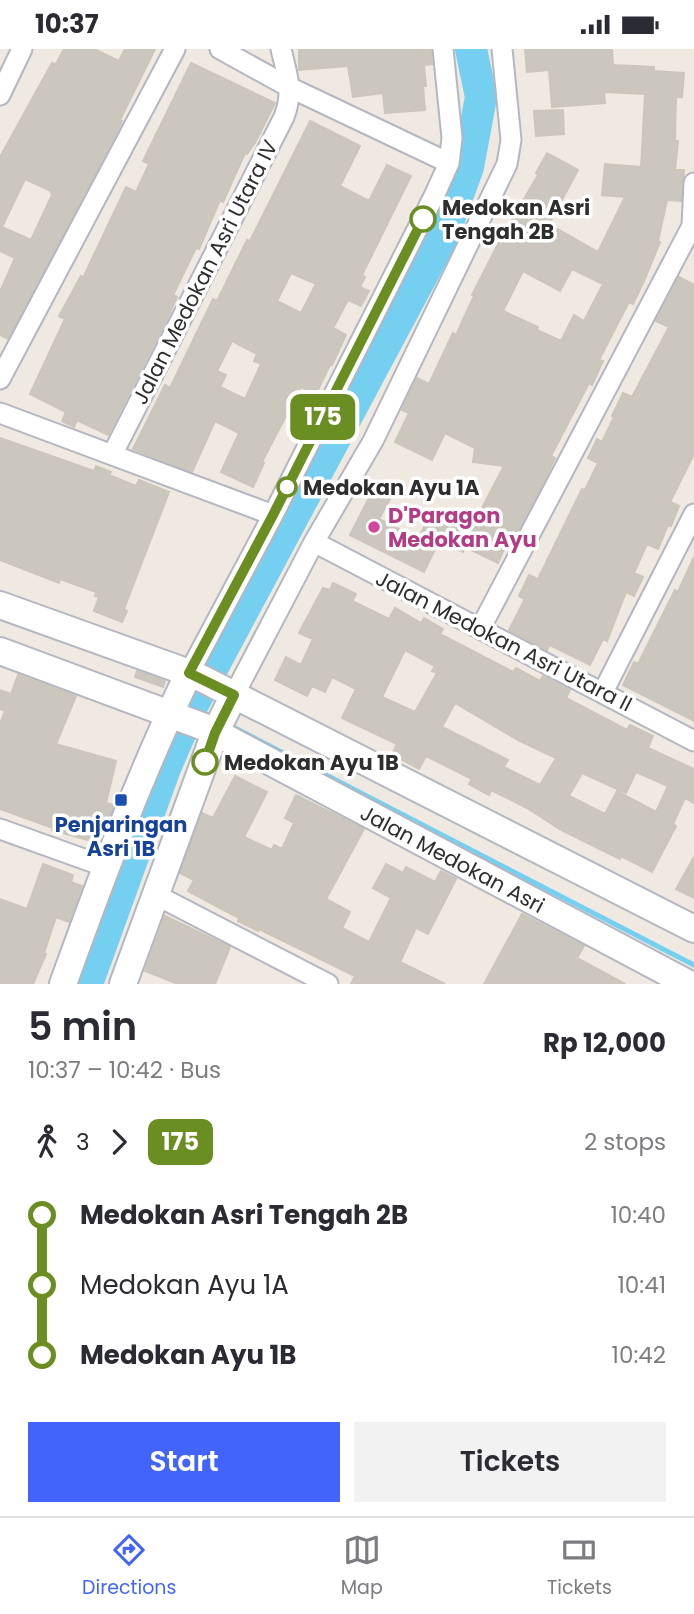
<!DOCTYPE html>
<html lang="en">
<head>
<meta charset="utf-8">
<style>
  :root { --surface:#fff; --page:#f2f2f3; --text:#2b2b33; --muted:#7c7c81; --line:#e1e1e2; --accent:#4264fb }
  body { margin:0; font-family:Poppins,sans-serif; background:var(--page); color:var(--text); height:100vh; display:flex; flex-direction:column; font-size:26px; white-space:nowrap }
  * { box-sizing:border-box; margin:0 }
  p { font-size:23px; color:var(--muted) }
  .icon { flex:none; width:38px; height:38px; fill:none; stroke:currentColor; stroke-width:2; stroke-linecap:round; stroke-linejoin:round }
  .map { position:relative; height:935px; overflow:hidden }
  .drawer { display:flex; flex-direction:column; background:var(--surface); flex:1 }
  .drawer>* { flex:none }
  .badge { padding:0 14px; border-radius:10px; font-size:24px; line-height:46px }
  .map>.badge { position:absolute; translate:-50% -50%; box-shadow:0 0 0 4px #fff }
  .legs { display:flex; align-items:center; gap:10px; height:77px; padding:0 28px; font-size:23px }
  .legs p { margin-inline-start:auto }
  .head { display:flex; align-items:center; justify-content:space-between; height:119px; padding:0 28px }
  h1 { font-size:38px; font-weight:600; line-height:52px }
  .button { display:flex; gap:14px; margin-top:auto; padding:14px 28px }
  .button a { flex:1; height:80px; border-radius:0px; background:var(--accent); color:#fff; font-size:28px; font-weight:600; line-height:80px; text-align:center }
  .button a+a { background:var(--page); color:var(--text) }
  ul { padding:0 28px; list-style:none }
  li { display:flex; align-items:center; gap:24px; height:70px; font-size:26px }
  li i { display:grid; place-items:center; width:10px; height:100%; margin:0 9px; background:currentColor }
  li i::after { content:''; width:18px; height:18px; margin:-9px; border:5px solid; border-radius:50%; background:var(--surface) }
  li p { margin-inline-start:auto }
  li:first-child i { background:linear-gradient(#0000 50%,currentColor 0) }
  li:last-child i { background:linear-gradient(currentColor 50%,#0000 0) }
  .status { display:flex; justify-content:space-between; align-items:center; height:49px; padding:0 35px; background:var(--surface); direction:ltr }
  .status svg { height:19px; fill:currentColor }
  .menu { display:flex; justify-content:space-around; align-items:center; height:98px; border-top:2px solid var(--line); background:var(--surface); font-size:19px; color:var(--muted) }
  .menu a { display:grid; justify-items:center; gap:4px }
  .menu .selected { color:var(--accent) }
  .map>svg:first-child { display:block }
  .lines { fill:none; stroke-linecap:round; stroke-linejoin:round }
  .stream { stroke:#75cff0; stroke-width:5 }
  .river { stroke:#75cff0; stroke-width:32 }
  .building { fill:#cbc7bf; stroke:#cbc5ba; stroke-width:2; fill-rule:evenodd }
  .street-casing { stroke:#b4b7c1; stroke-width:23 }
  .secondary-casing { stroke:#b4b7c1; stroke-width:30 }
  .street { stroke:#fff; stroke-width:19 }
  .secondary { stroke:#fff; stroke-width:26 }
  .line-1-casing { stroke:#fff; stroke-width:16 }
  .line-1 { stroke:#6b8e23; stroke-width:10 }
  .stop-1-dot { fill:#fff; stroke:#6b8e23; stroke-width:3.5 }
  .hotel-dot { fill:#d1479c; stroke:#fff; stroke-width:2.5 }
  .transit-dot { fill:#1a4fb4; stroke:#fff; stroke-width:2.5 }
  .labels { text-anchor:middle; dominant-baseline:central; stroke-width:7; stroke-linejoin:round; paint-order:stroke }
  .stop-label { font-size:21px; font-weight:bold; fill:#2e2e2e; stroke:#fff; text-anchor:start }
  .street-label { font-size:21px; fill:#2e2e2e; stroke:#fff }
  .hotel-label { font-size:21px; font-weight:bold; fill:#b23c85; stroke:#fff; text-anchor:start }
  .transit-label { font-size:21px; font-weight:bold; fill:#164399; stroke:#fff }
</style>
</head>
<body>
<div class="status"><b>10:37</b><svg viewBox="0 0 49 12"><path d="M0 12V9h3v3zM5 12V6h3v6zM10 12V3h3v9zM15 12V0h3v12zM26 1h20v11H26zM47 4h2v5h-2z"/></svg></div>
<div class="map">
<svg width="694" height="935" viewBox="0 0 694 935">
  <rect width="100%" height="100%" fill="#efe9e1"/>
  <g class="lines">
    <!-- stream -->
    <path class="stream" d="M233 678 694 916"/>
    <!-- river -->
    <path class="river" d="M87 935 165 719 192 657 443 187 468 118 481 48 471 0"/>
  </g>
  <!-- building -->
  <path class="building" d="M64 0H94L119 12 125 0H155L120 71 122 72 118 81 8 290 0 286V243L15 209 0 202V108L52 14 56 15ZM25 130 51 142 52 146 31 191 2 178Z
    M299 0H431L432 15 424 16 426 37H423L425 61 385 64 383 44 353 48 348 17 299 21Z
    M525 0H612L613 16 654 18V22L684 24 682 48H676L675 92H678L675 121H684L681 152 667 151 658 192 660 193 644 232 633 255 629 253 617 276 599 311 603 312 592 336 589 334 551 407 555 409 546 428 512 493 508 491 498 514 465 498 463 503 439 492 424 523 350 486 373 441 390 450 379 470 418 490 434 459 467 476 468 474 473 476 504 417 473 413 475 399 445 384 432 411 395 393 409 364 402 361 417 329 429 335 453 284 456 286 474 247 472 246 500 191 538 126 536 124 547 104 578 121 549 175 598 203 625 148 602 146 605 115 641 118 645 45 604 43 605 54 552 58 549 21 527 23ZM572 220 603 235 584 272 574 266 561 292 537 281 538 278 503 262 523 222 560 242Z
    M191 14 275 54 256 92 247 105 245 104 223 153 220 151 199 200 196 199 173 246 177 248 165 274 108 386 77 371 74 378 62 372 66 363 30 345 65 270 59 267 81 227 83 229 126 138 136 143 149 115 143 112Z
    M563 61 564 85 536 87 534 62Z
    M310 72 360 97 340 137 369 152 387 116 411 127 362 226 365 228 360 238 369 242 361 257 348 251 333 279 346 286 332 316H330L316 345 301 338 262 413 264 414 253 438 221 423 239 384 215 372 192 423 133 400 165 336 170 339 213 250 217 252 247 191 250 192ZM291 224 316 235 301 264 277 252ZM232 292 257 305 254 312 261 315 245 350 220 338 226 326 217 322Z
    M679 228 694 236V405L670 453 679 457 671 477 668 476 658 500 647 495 634 524 643 528 634 547 626 543 607 592 603 590 590 616 550 596 547 601 509 581 525 550 519 547 529 526 538 530 582 440 585 441 598 414 588 409 597 390 602 393 614 368 612 367 623 344 632 348 669 278 656 272Z
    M0 389 94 422 96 417 111 423 109 426 136 437 139 431 169 443 124 560 127 562 122 573 94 562 99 548 95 547 96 543 60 530 59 534 0 511Z
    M694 508V672L623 636 634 613 638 615 675 541 678 543Z
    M333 534 356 545 352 552 389 570 395 559 421 574 424 569 443 580 440 585 513 623 516 619 540 632 543 627 570 641 566 649 627 681 630 676 653 687 648 699 694 720V754L685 749 673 775 676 777 652 823 621 807 620 810 561 781 527 759 491 741 489 746 469 735 472 730 426 707 419 720 392 705 397 695 342 669 356 640 332 628 325 643 312 637 307 647 275 631 286 608 301 616 313 590 299 584 323 539 330 541ZM405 601 435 617 432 622 437 624 415 663 382 648ZM455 654 518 691 556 709 540 736 504 718 508 711 442 678ZM636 723 668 737 656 763 617 742 605 765 569 747 582 724 626 744Z
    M137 622 165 632 163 638 135 628Z
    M18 626 76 647 56 695 116 712 106 754 114 756 99 794 52 781 53 779 0 760V675L5 662 0 660V641L11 645Z
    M235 727 267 743 244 788 272 801 274 796 282 800 294 774 285 769 296 746 364 780 326 850 350 863 342 879 369 893 391 849 373 839 386 815 403 824 406 818 435 833 441 822 456 830 428 885 416 879 400 913 445 935H351L355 927 259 880 258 882 238 872 239 869 188 842 194 831 180 824 202 764 213 769Z
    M694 808V849L676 840Z
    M43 815 73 826 71 833 82 837 69 873 56 868 44 904 46 905 33 935H0V850L27 860Z
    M522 865 584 897 577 909 625 935H484Z
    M165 867 230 898 215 935H178L145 922Z"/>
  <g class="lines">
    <defs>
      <path id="street" d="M220 0 289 38 449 114
        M0 46 22 0
        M0 330 175 0
        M0 364 273 466
        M112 406 284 68C294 42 287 26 281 0
        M314 493 694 692
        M480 580 692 177 694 134
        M189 624 273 466 435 145 449 114 452 89 443 0
        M603 643 694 465
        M234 646 314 493 373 392 507 115 511 91 502 0
        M0 780 106 818
        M156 846 328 935"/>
      <g id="secondary">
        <path d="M0 556 195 626 694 880"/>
        <path id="s1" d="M0 602 207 679 689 935"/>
        <path d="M63 935C101 830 140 725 189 624"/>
        <path d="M123 935 215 684 234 646"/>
      </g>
    </defs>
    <!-- street casing -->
    <use href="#street" class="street-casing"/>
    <!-- secondary casing -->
    <use href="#secondary" class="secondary-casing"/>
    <!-- street -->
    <use href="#street" class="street"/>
    <!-- secondary -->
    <use href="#secondary" class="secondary"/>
  </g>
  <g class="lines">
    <defs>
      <path id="line-1" d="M205 713 215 684 234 646 189 624 273 466 423 170"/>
    </defs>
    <!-- line-1 casing -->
    <use href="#line-1" class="line-1-casing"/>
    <!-- line-1 -->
    <use href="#line-1" class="line-1"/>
  </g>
  <!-- markers -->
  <g class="stop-1-dot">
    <circle cx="423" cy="170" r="12"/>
    <circle cx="287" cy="438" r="9"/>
    <circle cx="205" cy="713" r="12"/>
  </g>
  <circle class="hotel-dot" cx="374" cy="478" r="7"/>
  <rect class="transit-dot" x="114" y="744" width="14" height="14" rx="3.5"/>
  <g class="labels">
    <!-- stop labels -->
    <g class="stop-label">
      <text x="442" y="158">Medokan Asri<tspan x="442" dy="24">Tengah 2B</tspan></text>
      <text x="303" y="438">Medokan Ayu 1A</text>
      <text x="224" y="713">Medokan Ayu 1B</text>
    </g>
    <!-- street labels -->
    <g class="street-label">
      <text transform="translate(205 223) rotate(-63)">Jalan Medokan Asri Utara IV</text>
      <text transform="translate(504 592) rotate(27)">Jalan Medokan Asri Utara II</text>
      <text stroke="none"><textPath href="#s1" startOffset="499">Jalan Medokan Asri</textPath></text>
    </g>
    <!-- hotel labels -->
    <g class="hotel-label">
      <text x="388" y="466">D'Paragon<tspan x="388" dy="24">Medokan Ayu</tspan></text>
    </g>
    <!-- transit labels -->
    <g class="transit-label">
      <text x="121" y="775">Penjaringan<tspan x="121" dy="24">Asri 1B</tspan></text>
    </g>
  </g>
</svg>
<b class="badge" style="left:323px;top:368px;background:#6b8e23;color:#fff">175</b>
</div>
<section class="drawer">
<div class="head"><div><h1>5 min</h1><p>10:37 – 10:42 · Bus</p></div><b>Rp 12,000</b></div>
<div class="legs"><svg class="icon" aria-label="walk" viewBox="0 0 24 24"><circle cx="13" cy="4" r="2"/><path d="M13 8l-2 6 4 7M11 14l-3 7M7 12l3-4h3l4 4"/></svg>3<svg class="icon" aria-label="forward" viewBox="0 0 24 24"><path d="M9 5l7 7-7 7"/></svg><b class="badge" style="background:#6b8e23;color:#fff">175</b><p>2 stops</p></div>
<ul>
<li><i style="color:#6b8e23"></i><b>Medokan Asri Tengah 2B</b><p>10:40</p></li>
<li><i style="color:#6b8e23"></i><span>Medokan Ayu 1A</span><p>10:41</p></li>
<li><i style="color:#6b8e23"></i><b>Medokan Ayu 1B</b><p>10:42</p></li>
</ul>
<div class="button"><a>Start</a><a>Tickets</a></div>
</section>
<nav class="menu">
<a class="selected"><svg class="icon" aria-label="directions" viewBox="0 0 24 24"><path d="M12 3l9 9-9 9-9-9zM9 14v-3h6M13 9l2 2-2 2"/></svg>Directions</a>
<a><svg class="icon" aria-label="map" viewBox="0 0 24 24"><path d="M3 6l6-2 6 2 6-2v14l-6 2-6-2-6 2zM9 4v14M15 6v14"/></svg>Map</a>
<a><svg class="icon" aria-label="tickets" viewBox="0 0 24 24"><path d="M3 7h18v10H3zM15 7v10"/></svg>Tickets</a>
</nav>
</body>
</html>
